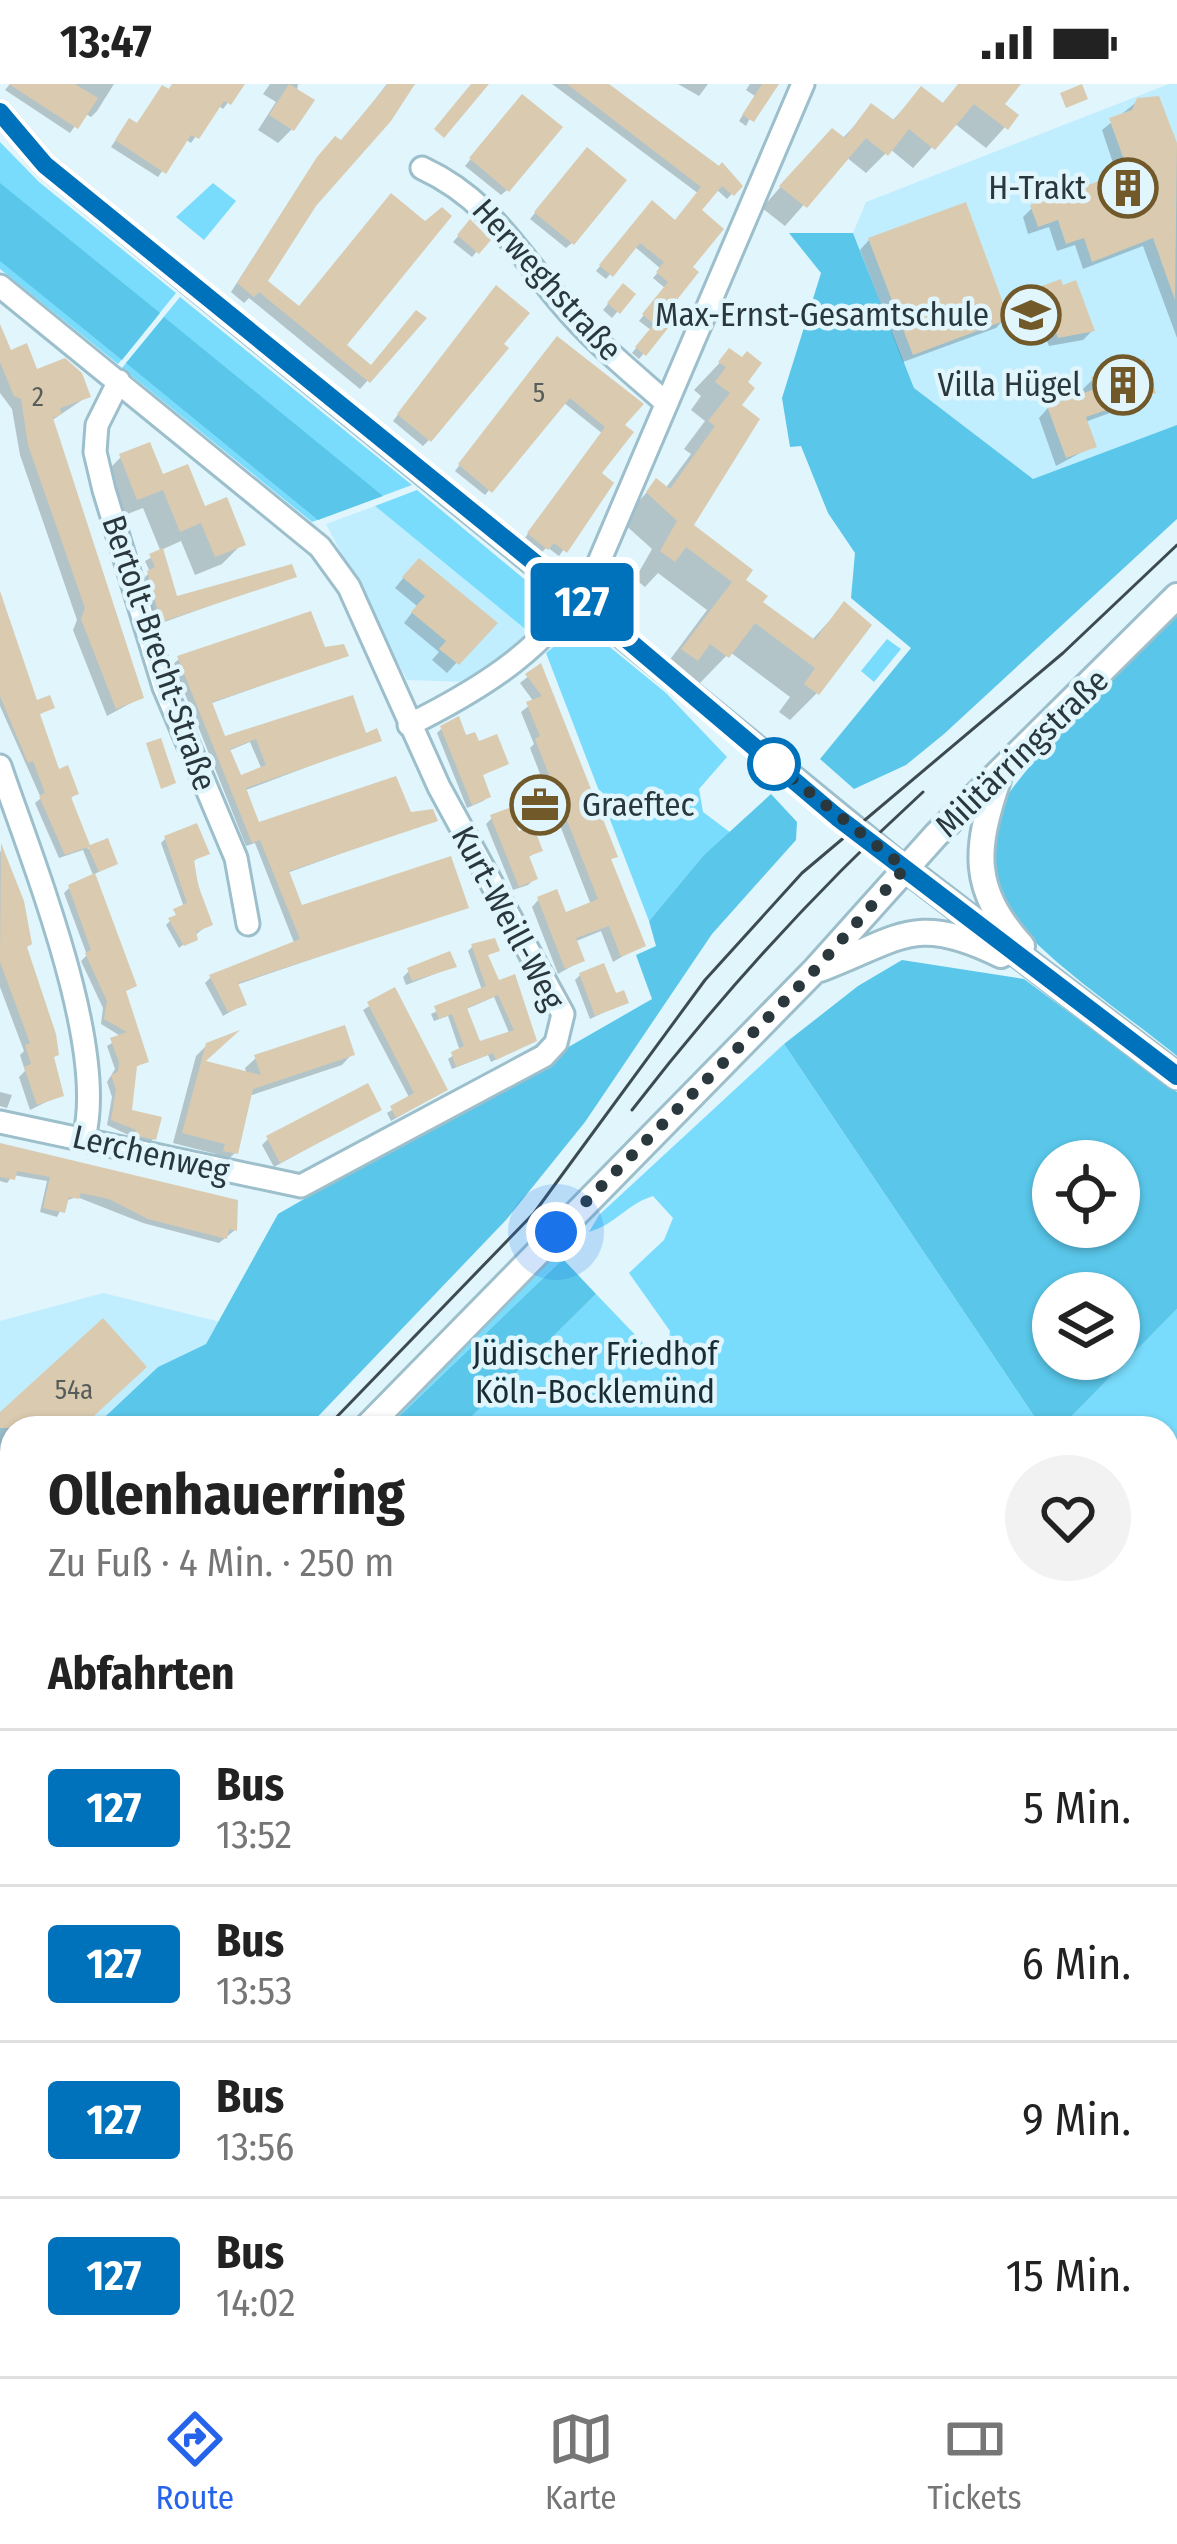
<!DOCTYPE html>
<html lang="de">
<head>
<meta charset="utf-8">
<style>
  :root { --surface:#fff; --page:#f2f2f2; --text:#222; --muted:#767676; --line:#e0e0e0; --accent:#2563eb }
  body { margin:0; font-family:"Fira Sans Condensed",sans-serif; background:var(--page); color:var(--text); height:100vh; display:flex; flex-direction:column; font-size:45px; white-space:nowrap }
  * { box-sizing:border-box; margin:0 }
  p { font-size:39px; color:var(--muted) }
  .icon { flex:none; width:66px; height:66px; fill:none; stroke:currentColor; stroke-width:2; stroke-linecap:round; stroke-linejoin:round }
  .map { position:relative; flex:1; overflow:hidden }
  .panel { position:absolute; left:0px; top:1332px; width:1179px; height:960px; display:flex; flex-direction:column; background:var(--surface); border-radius:36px 36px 0 0; box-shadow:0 3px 9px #0004 }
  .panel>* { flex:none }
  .badge { padding:0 24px; border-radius:9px; font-size:42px; line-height:78px }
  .tools { position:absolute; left:1032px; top:1056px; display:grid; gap:24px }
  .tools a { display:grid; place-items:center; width:108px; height:108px; border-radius:50%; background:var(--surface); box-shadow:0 3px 9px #0004; font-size:60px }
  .you { position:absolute; width:60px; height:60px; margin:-30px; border:9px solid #fff; border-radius:50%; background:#1a73e8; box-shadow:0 0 0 18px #1a73e833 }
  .map>.badge { position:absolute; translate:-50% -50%; box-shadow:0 0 0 6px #fff }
  h2 { padding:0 48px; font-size:45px; line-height:108px }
  .round { display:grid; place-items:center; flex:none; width:126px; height:126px; border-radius:63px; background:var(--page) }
  .overview { display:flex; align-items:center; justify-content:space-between; height:204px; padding:0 48px }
  h1 { font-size:57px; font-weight:700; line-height:90px }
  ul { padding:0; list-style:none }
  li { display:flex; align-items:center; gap:36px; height:156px; padding:0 48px; border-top:3px solid var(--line) }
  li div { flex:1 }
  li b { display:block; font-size:45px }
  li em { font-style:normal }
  li .badge { min-width:132px; font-weight:700; text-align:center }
  .status { display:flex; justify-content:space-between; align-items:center; height:84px; padding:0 60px; background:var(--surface); direction:ltr }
  .status svg { height:33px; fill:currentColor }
  .menu { display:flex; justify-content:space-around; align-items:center; height:168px; border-top:3px solid var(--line); background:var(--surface); font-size:33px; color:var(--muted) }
  .menu a { display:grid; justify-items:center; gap:6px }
  .menu .on { color:var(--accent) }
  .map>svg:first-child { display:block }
  .built { fill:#c1eefe }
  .green { fill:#7adcfc }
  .forest { fill:#5ac7ea; fill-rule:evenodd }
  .shadow { fill:#0003; fill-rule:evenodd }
  .building { fill:#dacbb0; fill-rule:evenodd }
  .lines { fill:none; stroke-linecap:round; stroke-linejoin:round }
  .minor-casing { stroke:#9cbfcb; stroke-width:27 }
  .major-casing { stroke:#9cbfcb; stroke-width:30 }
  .minor { stroke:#fff; stroke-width:21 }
  .major { stroke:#fff; stroke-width:24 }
  .tram { stroke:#3d4b50; stroke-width:3 }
  .line-casing { stroke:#fff; stroke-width:27 }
  .line { stroke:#0072bc; stroke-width:18 }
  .walk { stroke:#2a383d; stroke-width:12; stroke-dasharray:0 21.6 }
  .stop-dot { fill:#fff; stroke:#0072bc; stroke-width:6 }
  .labels { text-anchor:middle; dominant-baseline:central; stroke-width:9; stroke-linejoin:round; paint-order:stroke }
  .number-label { font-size:27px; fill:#565d5a }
  .poi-label { font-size:33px; fill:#2a383d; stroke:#e0f5fc; text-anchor:end }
  .street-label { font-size:33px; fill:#2a383d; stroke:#e0f5fc }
  .park-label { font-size:33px; fill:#1a2d34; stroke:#e0f5fc }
</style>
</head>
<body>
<div class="status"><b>13:47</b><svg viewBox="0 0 49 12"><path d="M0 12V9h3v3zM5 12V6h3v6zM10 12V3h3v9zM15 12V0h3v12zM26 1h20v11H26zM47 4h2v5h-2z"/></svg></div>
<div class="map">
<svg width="1177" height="2292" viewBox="0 0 1177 2292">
  <rect width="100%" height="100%" fill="#e0f5fc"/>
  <!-- built -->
  <path class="built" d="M1169 0H1177V380L1053 413 929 341 853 149 866 118Z
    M375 422 530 549 467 598 407 596 326 440Z
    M103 1209 221 1238 206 1260 158 1283 93 1344H12V1420L0 1431V1237Z
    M135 2280H613L619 2292H124Z"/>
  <!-- green -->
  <path class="green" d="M0 58 39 98 176 209 118 280 0 185Z
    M213 99 236 117 204 156 176 133Z
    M180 213 412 401 312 438 122 284Z
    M417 406 547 514V530L530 549 375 422Z
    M575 545 589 546 666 609 727 673 699 705 703 728 731 749 702 773 649 837 546 569Z
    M887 555 901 565 874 598 861 587Z
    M784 960 1042 1344H460L596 1210 666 1283 670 1247 629 1189 664 1156 673 1134 653 1112C627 1120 616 1140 589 1148L599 1131Z
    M550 1168 563 1175 387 1344H378Z
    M1177 1225V2292H619L613 2280H1167V1344H1060Z
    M12 1743V2280H135L124 2292H0V1756Z"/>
  <!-- forest -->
  <path class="forest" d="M0 99 160 229 122 276 0 177Z
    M789 149H853L914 304 1033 395 1177 341V435L944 650 906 681 854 705 820 675 911 564 851 514 855 469 828 429 801 362 790 363 782 314 821 189Z
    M164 233 383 412 318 436 126 279Z
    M1177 529V972C1130 933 1035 871 1005 822 992 801 984 766 991 742 1005 693 1136 573 1177 529Z
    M771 710 797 738 796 756 712 850 585 1038 506 1136 307 1344H93L158 1283 206 1260 278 1130 652 915 636 871 656 862 649 837 702 773Z
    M902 876 1024 895 1177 1008V1225L1060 1344H1042L784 960 858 902ZM1053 1077H1119V1143H1053ZM1053 1209H1119V1275H1053Z
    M563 1175 596 1210 460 1344H387Z
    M12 1420V1647L0 1659V1431Z"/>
  <!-- shadow -->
  <path class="shadow" d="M10 0H114L97 27 91 33 84 29 70 49 5 6Z
    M173 0H242L223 25 218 21 191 59 185 55 158 93 111 63 124 44 136 42Z
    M270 0H298L292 45 278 59 258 46 276 18 263 10Z
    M387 0H415L313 120 264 198 371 284 423 235 360 305 249 214 244 219 231 208 310 85 340 60Z
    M552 0H599L739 102 727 115 716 105 698 127 689 183 659 233 668 240 639 275 632 269 651 246 639 237 665 204 653 194 661 185 634 162 606 195 596 187 647 125 675 139 699 110Z
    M678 0H708L699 12Z
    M750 0H767L746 42 739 37 755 12 746 6Z
    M959 0H1016L1001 21 1015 32 986 64 954 39 913 84 890 65 866 89 846 73 785 142 762 124 812 67 842 55 872 23 891 38 921 6 941 21Z
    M1139 16 1177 63V254L1143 162 1083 185 1075 161 1057 167 1049 143 1028 150 1023 133 1032 124 1118 94 1102 46Z
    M516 20 507 106 501 111 465 82Z
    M581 73 572 159 566 164 530 135Z
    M470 139 487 156 472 173 453 158Z
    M869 156 1005 234 996 244 903 278 860 166Z
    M1041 206 1092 247 1083 256 1049 262 1031 215Z
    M617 209 632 210 612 234 603 226Z
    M490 210 429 356 423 362 393 337Z
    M0 260 36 289 88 312 51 337 140 614 107 632 73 546 77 536 20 371 12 325 0 309Z
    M552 261 621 341 598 390 610 400 559 472 547 463 541 469 524 455 603 350 563 318 485 411 455 387Z
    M730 268 744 299 690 442 759 519 811 557 844 521 817 609 790 636 779 628 790 613 730 568 700 599 684 587 669 602 657 593 707 526 658 489 645 503 635 495 652 465 621 437 656 398 665 405 691 370 684 365 705 337 691 326 701 312 694 306Z
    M1092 296 1152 308 1143 317 1085 338 1093 362 1056 382 1039 334 1048 324 1085 311 1083 305Z
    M121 373 161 394 242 460 222 480 195 491 181 457 161 466 175 515 293 492 156 541 144 494 150 488 145 477 161 468 143 424 117 434 101 393Z
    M409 487 493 539 447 589 432 576 439 568 404 539 417 522 395 504Z
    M0 518 35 620 51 623 37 632 57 689 76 709 69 716 88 765 106 758 115 779 93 791 83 766 59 774 35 719 41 714 0 622Z
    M323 566 345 572 209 620 224 656 351 615 364 653 379 656 243 707 257 742 409 732 434 736 287 789 301 825 465 823 236 901 244 920 223 932 205 899 210 894 295 861 255 759 246 762 173 580 179 575ZM250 658 262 686 239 695 228 667Z
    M540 583 614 772 609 777 642 861 613 878 601 847 574 858 581 877 558 890 532 823 539 815 564 832 591 821 530 664 534 660 521 628 534 618 520 599Z
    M442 644 506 679 480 692 488 713 483 717 467 724 437 649Z
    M492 734 539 766 526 775 534 795 528 801 513 806 486 740Z
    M166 754 206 769 192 778 209 840 179 864 166 841 184 823 161 759Z
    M0 766 25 834 24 864 60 1011 30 1026 19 993 25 987 20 971 24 967 0 903Z
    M69 804 133 902 123 909 146 977 134 984 129 1029 154 1054 148 1060 107 1041 112 1013 107 998 115 985 107 962 122 953 101 940 103 924 81 877 87 871 64 809Z
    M473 862 496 866 485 873 533 957 491 978 488 971 452 985 448 975 460 967 448 932 434 937 431 930 482 906 468 867ZM494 913 510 951 478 961 464 926Z
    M453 883 406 901 403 893 409 887Z
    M580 891 615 913 626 918 590 935 575 896Z
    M394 907 445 1006 391 1037 387 1029 410 1015 363 926Z
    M207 961 201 979 247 991 245 984 256 974 352 970 342 981 249 1012 235 1069 224 1079 214 1077 216 1070 173 1059 196 972Z
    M0 1008 12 1011 7 1024 0 1022Z
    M379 1025 274 1083 262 1061 268 1055Z
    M0 1063 237 1135 235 1146 219 1159 143 1139 77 1113 65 1117 57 1133 40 1128 47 1097 13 1091 7 1099 0 1097Z
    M0 1331 76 1344H12V1401L0 1411Z"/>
  <!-- building -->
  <path class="building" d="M9 0H75L98 14 78 45Z
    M172 0H245L231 21 224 17 199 55 191 51 166 90 115 56 129 34 137 39 162 1 169 5Z
    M289 0 315 16 294 47 269 31Z
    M388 0H415L391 37 316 122 268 197 299 222 391 109 425 137 442 123 452 132 347 261 371 281 416 226 427 234 370 299 259 208 254 213 237 199 317 73 335 52 341 56Z
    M471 0H489L444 54 434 45Z
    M567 0H609L719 82 722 78 743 102 734 112 722 102 702 126 724 145 693 183 699 188 664 232 672 239 646 272 635 263 654 240 642 230 668 198 656 188 664 178 640 159 613 193 599 181 652 116 675 136 701 103Z
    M762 0H779L754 38 742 31Z
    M958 0H1021L1005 20 1019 31 1008 46 974 20 935 66 909 45 888 72 866 54 807 124 779 102 832 44 845 54 871 19 894 36 921 2 943 19Z
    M1082 0 1088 15 1066 24 1060 9Z
    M522 10 563 43 509 108 469 74Z
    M1159 12 1177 59 1175 216 1153 154 1092 178 1084 154 1066 160 1058 136 1038 143 1030 121 1128 87 1109 34 1132 26 1137 14Z
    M587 63 627 96 574 161 534 128Z
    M966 118 1009 235 913 271 868 154Z
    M470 135 491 156 479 170 457 151Z
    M1061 195 1063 201 1076 196 1095 247 1058 254 1039 203Z
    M623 199 636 210 620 230 607 219Z
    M496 201 530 229 504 260 509 264 431 358 397 330Z
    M0 240 11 266 27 259 37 285 65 274 82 289 91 313 60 324 62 330 53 334 144 614 116 625 81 535 85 524 28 361 21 315 14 312 0 278Z
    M557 252 644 320 625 341 634 348 602 389 614 399 567 469 554 459 548 466 527 449 605 343 570 314 492 409 458 380Z
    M729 264 742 273 747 267 762 279 748 298 755 304 742 321 760 335 694 441 753 486 746 496 768 512 763 518 815 556 844 517 872 541 819 611 804 600 815 584 755 539 729 574 710 560 698 577 681 565 732 498 686 463 675 478 660 467 677 437 646 408 656 394 670 405 715 342 708 337 730 309 715 298 726 283 718 278Z
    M1144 275 1156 309 1086 333 1097 363 1066 374 1047 322 1095 305 1091 293Z
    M150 358 163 390 188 380 205 422 227 413 246 461 215 473 201 439 180 448 163 406 137 416 119 370Z
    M163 464 177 512 292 480 297 493 161 538 147 487 155 483 149 470Z
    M419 474 498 539 459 581 439 565 446 557 411 528 425 512 402 493Z
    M0 507 37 616 50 611 55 624 40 630 59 685 68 681 79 710 71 713 90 761 108 754 118 780 99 788 88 763 65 771 39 712 45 709 33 677 28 679 0 612Z
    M311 527 325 563 344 560 349 572 212 618 225 652 353 611 366 649 377 644 382 657 246 704 259 738 396 692 411 728 433 725 438 737 289 787 302 821 451 772 469 824 238 899 247 921 228 928 209 891 300 855 260 756 252 759 177 572ZM256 655 266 681 241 691 230 665Z
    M541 579 618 773 611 775 646 862 621 873 609 842 576 854 585 877 565 885 537 813 557 805 566 828 598 815 535 655 540 652 526 618 542 612 525 590Z
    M459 632 466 651 475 648 479 657 497 650 509 680 483 691 491 713 472 721 440 642Z
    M161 654 176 699 161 705 146 659Z
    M509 724 519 747 533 741 543 767 529 772 538 795 519 803 490 731Z
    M197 739 210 770 194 776 198 801 213 841 196 848 198 856 184 862 168 834 176 831 173 825 187 819 164 752Z
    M1 759 24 817 32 860 27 863 56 950 59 971 54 973 64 1012 37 1021 24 983 31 980 25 961 30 959 0 878Z
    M95 789 137 902 126 907 149 978 137 982 132 1026 162 1033 156 1056 134 1051 136 1046 111 1036 116 1006 111 991 118 988 119 978 110 954 127 948 104 935 107 917 85 869 91 866 68 801Z
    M495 854 500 867 488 871 499 896 515 890 537 957 496 976 493 969 456 983 451 968 464 962 452 930 439 935 434 922 486 902 471 860ZM498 911 514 946 480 957 467 924Z
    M450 867 457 883 412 897 407 884Z
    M604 879 616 909 624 906 629 919 595 932 579 889Z
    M395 903 448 1006 396 1034 390 1022 414 1009 367 918Z
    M345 941 355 971 253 1005 238 1070 223 1067 225 1060 182 1049 206 959 240 946 206 977 261 991 254 971Z
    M368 999 382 1026 280 1079 266 1052Z
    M0 1059 238 1116 237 1147 229 1145 227 1155 148 1135 109 1115 81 1109 79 1115 69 1113 65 1129 43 1124 50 1093 17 1087 15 1096 0 1093Z
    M103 1234 147 1283 81 1344H0V1328Z"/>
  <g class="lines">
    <defs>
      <path id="minor" d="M0 28 45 81 905 784
        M422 84C489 115 516 166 562 220 592 256 629 286 664 317
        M0 202 320 463 349 503 439 703 563 930 556 959 544 972 301 1102 0 1038
        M119 297 97 341 95 368 104 406 164 603 236 774 248 840
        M409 641C489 601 548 563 596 485L803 0
        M0 682C31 774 108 961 84 1054"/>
      <path id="major" d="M998 696C975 765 970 804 1022 862
        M905 784 1177 992
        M820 885C900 855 914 828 1001 871
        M366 1344 814 887 936 751 1177 512
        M0 1741 12 1728"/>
    </defs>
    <!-- minor casing -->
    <use href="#minor" class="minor-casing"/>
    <!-- major casing -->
    <use href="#major" class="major-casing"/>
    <!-- minor -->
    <use href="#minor" class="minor"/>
    <!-- major -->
    <use href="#major" class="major"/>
    <!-- tram -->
    <path class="tram" d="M632 1026C720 912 816 806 923 708
      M326 1344 534 1129 705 896 802 789 1063 569 1177 461
      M0 1681 12 1669
      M0 1707 12 1694"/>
  </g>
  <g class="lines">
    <defs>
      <path id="line" d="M0 28 45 81 578 514 837 733 1177 992"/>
    </defs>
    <!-- line casing -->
    <use href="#line" class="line-casing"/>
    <!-- line -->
    <use href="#line" class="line"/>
    <!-- walk -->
    <path class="walk" d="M556 1148 814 887 905 784 774 680"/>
  </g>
  <!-- icons -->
  <defs>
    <symbol id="building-ring" viewBox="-11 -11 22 22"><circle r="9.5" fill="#e0f5fc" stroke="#71592a" stroke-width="1.5"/><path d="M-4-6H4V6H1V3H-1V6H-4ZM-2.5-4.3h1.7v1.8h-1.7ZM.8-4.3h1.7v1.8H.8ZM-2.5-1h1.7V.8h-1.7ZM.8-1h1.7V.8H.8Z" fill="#71592a"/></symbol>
    <symbol id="school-ring" viewBox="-11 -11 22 22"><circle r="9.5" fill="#e0f5fc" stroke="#71592a" stroke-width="1.5"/><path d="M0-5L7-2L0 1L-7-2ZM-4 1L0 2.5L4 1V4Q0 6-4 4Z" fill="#71592a"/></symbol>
    <symbol id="office-ring" viewBox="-11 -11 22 22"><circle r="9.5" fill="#e0f5fc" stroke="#71592a" stroke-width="1.5"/><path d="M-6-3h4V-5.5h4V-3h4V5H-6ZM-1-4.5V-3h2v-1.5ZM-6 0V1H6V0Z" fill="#71592a"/></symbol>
  </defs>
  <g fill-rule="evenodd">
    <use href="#building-ring" x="1095" y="71" width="66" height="66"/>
    <use href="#school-ring" x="998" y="198" width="66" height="66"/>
    <use href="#building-ring" x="1090" y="268" width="66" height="66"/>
    <use href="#office-ring" x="507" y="688" width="66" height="66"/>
  </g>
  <!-- markers -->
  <circle class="stop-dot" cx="774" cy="680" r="24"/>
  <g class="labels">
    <!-- number labels -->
    <g class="number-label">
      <text x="539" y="309">5</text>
      <text x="38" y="313">2</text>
      <text x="74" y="1306">54a</text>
    </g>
    <!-- poi labels -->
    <g class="poi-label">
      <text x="1086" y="104">H-Trakt</text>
      <text x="989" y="231">Max-Ernst-Gesamtschule</text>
      <text x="1081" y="301">Villa Hügel</text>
      <text x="582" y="721" text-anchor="start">Graeftec</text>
    </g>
    <!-- street labels -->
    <g class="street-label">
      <text transform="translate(547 196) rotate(48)">Herweghstraße</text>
      <text transform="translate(159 569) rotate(71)">Bertolt-Brecht-Straße</text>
      <text transform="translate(1022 669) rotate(-44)">Militärringstraße</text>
      <text transform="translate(508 834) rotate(62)">Kurt-Weill-Weg</text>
      <text transform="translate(151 1070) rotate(13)">Lerchenweg</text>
    </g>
    <!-- park labels -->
    <g class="park-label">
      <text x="595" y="1270">Jüdischer Friedhof<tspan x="595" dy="38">Köln-Bocklemünd</tspan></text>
    </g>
  </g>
</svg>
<div class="tools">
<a><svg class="icon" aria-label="locate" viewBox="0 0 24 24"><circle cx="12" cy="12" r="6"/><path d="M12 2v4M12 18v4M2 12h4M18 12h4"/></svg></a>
<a><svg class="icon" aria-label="layers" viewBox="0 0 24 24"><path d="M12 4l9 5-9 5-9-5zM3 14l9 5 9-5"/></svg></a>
</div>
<div class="you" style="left:556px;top:1148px"></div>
<b class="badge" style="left:582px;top:518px;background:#0072bc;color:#fff">127</b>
<section class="panel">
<div class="overview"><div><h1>Ollenhauerring</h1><p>Zu Fuß · 4 Min. · 250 m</p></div><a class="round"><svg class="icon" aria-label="heart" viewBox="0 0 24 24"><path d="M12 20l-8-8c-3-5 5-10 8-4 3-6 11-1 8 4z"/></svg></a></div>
<h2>Abfahrten</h2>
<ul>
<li><span class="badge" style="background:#0072bc;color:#fff">127</span><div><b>Bus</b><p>13:52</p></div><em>5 Min.</em></li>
<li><span class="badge" style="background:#0072bc;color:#fff">127</span><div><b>Bus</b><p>13:53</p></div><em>6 Min.</em></li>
<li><span class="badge" style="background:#0072bc;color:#fff">127</span><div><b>Bus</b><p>13:56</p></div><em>9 Min.</em></li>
<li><span class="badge" style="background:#0072bc;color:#fff">127</span><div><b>Bus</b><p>14:02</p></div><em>15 Min.</em></li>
</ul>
</section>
</div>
<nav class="menu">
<a class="on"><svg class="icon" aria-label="directions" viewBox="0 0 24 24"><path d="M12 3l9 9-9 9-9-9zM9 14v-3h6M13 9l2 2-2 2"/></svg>Route</a>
<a><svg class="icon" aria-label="map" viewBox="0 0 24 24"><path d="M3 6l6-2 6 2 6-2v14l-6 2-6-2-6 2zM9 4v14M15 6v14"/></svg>Karte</a>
<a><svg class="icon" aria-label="tickets" viewBox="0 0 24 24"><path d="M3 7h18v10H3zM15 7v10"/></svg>Tickets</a>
</nav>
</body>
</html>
